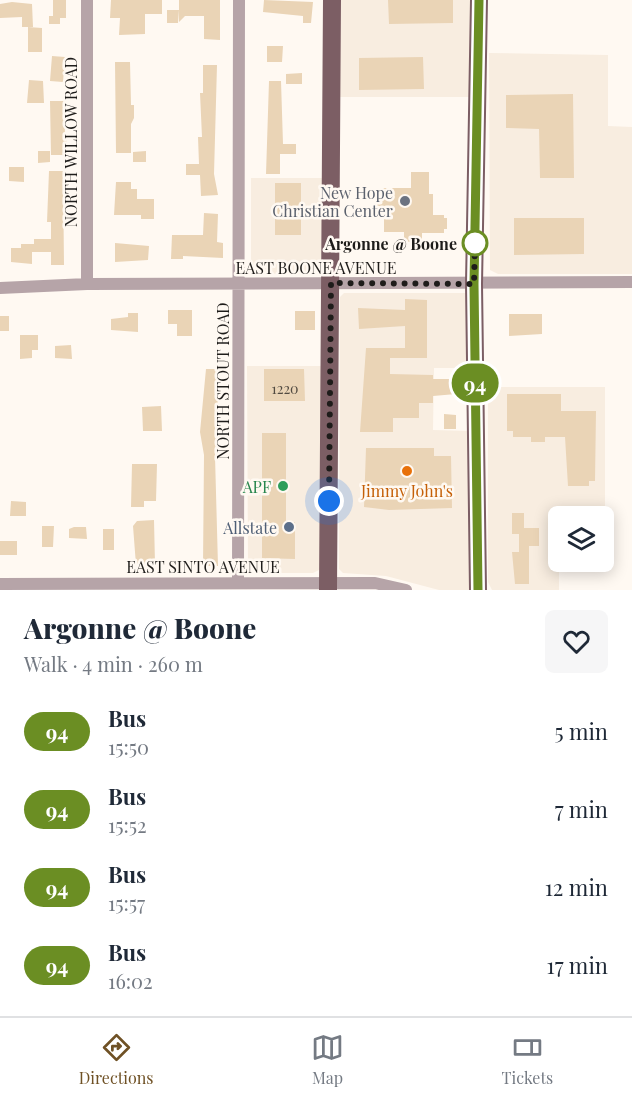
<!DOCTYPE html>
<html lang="en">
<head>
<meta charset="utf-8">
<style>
  :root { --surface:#fff; --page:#f6f6f7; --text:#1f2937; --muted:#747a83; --line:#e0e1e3; --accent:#6f5125 }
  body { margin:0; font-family:"Playfair Display",serif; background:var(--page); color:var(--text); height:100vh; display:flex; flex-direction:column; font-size:22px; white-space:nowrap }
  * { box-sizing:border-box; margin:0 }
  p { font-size:20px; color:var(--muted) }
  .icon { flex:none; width:33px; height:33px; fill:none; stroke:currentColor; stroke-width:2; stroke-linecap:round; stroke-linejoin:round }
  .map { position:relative; height:590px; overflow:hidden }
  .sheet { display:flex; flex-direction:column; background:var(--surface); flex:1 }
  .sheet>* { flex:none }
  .badge { padding:0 12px; border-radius:20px; font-size:21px; line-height:39px }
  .tools { position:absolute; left:548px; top:506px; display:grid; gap:12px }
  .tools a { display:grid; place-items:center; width:66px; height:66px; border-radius:9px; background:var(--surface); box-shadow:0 3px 15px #0003; font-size:30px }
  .you { position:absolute; width:30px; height:30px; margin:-15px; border:4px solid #fff; border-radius:50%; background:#1a73e8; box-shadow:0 0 0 9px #1a73e833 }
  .map>.badge { position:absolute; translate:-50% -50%; box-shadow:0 0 0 3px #fff }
  .round { display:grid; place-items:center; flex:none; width:63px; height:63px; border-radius:9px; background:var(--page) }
  .summary { display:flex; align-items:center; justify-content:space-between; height:102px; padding:0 24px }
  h1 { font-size:28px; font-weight:800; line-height:45px }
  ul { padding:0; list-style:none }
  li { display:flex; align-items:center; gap:18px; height:78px; padding:0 24px }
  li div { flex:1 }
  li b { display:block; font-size:22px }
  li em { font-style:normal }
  li .badge { min-width:66px; font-weight:700; text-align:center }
  .tab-bar { display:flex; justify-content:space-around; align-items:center; height:84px; border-top:2px solid var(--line); background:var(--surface); font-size:16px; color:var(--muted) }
  .tab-bar a { display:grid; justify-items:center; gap:3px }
  .tab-bar .current { color:var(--accent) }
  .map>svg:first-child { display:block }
  .built { fill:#f8ede0 }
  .building { fill:#ead4b6 }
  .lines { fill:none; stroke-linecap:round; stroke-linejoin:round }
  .street { stroke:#b6a4a8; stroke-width:12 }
  .primary { stroke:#7c5e64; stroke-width:18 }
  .line-casing { stroke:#fff; stroke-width:14 }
  .line { stroke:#6b8e23; stroke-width:9 }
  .walk { stroke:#1e1c1a; stroke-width:6; stroke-dasharray:0 10.8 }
  .worship-dot { fill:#6b7280; stroke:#fff9f2; stroke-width:2 }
  .stop-dot { fill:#fff; stroke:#6b8e23; stroke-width:3 }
  .food-dot { fill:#e8710a; stroke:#fff9f2; stroke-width:2 }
  .leisure-dot { fill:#2e9e5b; stroke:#fff9f2; stroke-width:2 }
  .service-dot { fill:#5c6f8a; stroke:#fff9f2; stroke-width:2 }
  .labels { text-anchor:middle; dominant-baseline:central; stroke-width:5; stroke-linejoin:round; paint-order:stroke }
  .number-label { font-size:14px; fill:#514a41 }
  .street-label { font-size:16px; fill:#1e1c1a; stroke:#fff9f2 }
  .worship-label { font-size:16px; fill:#5b616d; stroke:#fff9f2; text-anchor:end }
  .stop-label { font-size:16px; font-weight:bold; fill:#1e1c1a; stroke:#fff9f2; text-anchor:end }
  .leisure-label { font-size:16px; fill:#27864d; stroke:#fff9f2; text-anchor:end }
  .food-label { font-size:16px; fill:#c56008; stroke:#fff9f2 }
  .service-label { font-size:16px; fill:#4e5e75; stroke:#fff9f2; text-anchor:end }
</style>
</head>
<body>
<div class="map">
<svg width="632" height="590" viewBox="0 0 632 590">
  <rect width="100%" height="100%" fill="#fff9f2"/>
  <!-- built -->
  <path class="built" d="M340 0H472V97H340Z
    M489 53 608 55V126L632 127V274H498L490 270Z
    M251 178H323L321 269 318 273 257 274 251 269Z
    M344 293H467L471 368H434L433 430 471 431 469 590H439L386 576 343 573 339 569 340 297Z
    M247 366H323L321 569 313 573H258L250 569 248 564Z
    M488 387H605V511H559V590H492L488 582Z"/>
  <!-- building -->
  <path class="building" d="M53 0H66V18H60V24H49V16H53Z
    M111 0H162V14H145V34L119 35 120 18H110Z
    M179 0H220V40L204 39V16H185L179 22Z
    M264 0 313 2 311 23H303V16L263 12Z
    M388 0H453V23L389 24Z
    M12 2 32 4 33 27H22V17L0 18V4Z
    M167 10H179L178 23H167Z
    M28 27 42 28V52H28Z
    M267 46H283L282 62H267Z
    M52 56 65 57 63 82 50 81Z
    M423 57 424 89 359 90V58Z
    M115 62H130L131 105H134V118L131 124V153H116Z
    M203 65H217L214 174 218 195 201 196 200 175H186V164H199L198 137H202L200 93H203Z
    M302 73V84H286V74Z
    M29 80 43 81 44 103H27Z
    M269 81H281L283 144H296V154H280V174H266Z
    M573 94 574 178H540L539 129 506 128V95Z
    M50 101H64L65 135H67L65 155H51Z
    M38 151H50V162L38 163Z
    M146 151V162H133V152Z
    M9 167H24V182L9 181Z
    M49 171H63L64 265H51V252H32V264L11 262V248H21V244H34V239H51V222H47Z
    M411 172H429V194H433V215H444V218H447V229H444V233H422V242H404V232H384V208H376V188H411Z
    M116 182H131V189H137V199H154V219H141V215H114Z
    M275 183H301V235H275Z
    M204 213 218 214 217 242 223 243V258L183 256V259H171L172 235H203Z
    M514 218H584V254L514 255Z
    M115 243 149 246 148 260 115 262Z
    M405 299 427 300V358H390V374L433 375V379H456V394L433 396V403H419V418H393V432H360L366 348H405V326L359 329 358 308 405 310Z
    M168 310H192V336H177V324H168Z
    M295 311H315V330H295Z
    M128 313H138V332L111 330V319L128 317Z
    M509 314H542V334L509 336Z
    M0 316H9V331H0Z
    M20 335H38V350H32V358L20 359Z
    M71 345 72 359 55 358V346Z
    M206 369H217L219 379 215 456 218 566H203L204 455 200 432Z
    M264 369H304L305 401H264Z
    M507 394H561V411H596L595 481H589V486H568L565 437H545V442H531V437H513V431H507Z
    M161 406 162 431H143L142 407Z
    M444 414 456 415V429H444Z
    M262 433H286V522H295V559L262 558Z
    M366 448H434V456H451L452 508 389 510 364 507Z
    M132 464H157L156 501H144V507H131Z
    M11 501 26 502V516H10Z
    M512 513H524V528H539V546H529V584H515L512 552H519V534H512Z
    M154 520 155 564 136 565 133 526 137 521Z
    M42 526H54L53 547H42Z
    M74 527H86L87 539 69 538V529Z
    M103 529H114V550H103Z
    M0 541H17V555H0Z"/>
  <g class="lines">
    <!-- street -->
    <path class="street" d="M87 0V284
      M0 288 87 284 632 282
      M238 583 239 0
      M0 584 375 583 406 590"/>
    <!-- primary -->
    <path class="primary" d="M328 590 332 0
      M478 590 474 284 479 0"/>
  </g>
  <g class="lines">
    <defs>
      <path id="line" d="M478 590 474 284 479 0"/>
    </defs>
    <!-- line casing -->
    <use href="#line" class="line-casing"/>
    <!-- line -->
    <use href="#line" class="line"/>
    <!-- walk -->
    <path class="walk" d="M329 501 331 283 474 284 475 243"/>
  </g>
  <!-- markers -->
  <circle class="worship-dot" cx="405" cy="201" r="6"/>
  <circle class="stop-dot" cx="475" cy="243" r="12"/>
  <circle class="food-dot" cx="407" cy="471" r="6"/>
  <circle class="leisure-dot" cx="283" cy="486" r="6"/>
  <circle class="service-dot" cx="289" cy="527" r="6"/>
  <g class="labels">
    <!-- number labels -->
    <g class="number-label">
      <text x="285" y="388">1220</text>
    </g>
    <!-- street labels -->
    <g class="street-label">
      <text transform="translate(70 142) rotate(-90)">NORTH WILLOW ROAD</text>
      <text x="316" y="267">EAST BOONE AVENUE</text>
      <text transform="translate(222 381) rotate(-90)">NORTH STOUT ROAD</text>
      <text x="203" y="566">EAST SINTO AVENUE</text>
    </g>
    <!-- worship labels -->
    <g class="worship-label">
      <text x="393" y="192">New Hope<tspan x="393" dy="18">Christian Center</tspan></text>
    </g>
    <!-- stop labels -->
    <g class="stop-label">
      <text x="457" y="243">Argonne @ Boone</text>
    </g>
    <!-- leisure labels -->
    <g class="leisure-label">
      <text x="271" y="486">APF</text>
    </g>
    <!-- food labels -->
    <g class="food-label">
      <text x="407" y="490">Jimmy John's</text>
    </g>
    <!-- service labels -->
    <g class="service-label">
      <text x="277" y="527">Allstate</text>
    </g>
  </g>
</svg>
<div class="tools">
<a><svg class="icon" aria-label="layers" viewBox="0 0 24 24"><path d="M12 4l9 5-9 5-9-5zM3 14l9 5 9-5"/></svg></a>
</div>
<div class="you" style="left:329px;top:501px"></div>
<b class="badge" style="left:475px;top:383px;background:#6b8e23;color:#fff">94</b>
</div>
<section class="sheet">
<div class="summary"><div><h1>Argonne @ Boone</h1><p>Walk · 4 min · 260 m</p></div><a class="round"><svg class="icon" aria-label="heart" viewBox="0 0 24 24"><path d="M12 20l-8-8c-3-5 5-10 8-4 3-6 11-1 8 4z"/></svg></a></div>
<ul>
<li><span class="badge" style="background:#6b8e23;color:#fff">94</span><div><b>Bus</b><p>15:50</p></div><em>5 min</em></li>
<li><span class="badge" style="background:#6b8e23;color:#fff">94</span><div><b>Bus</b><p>15:52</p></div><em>7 min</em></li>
<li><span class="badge" style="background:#6b8e23;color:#fff">94</span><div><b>Bus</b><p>15:57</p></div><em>12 min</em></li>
<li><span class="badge" style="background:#6b8e23;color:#fff">94</span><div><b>Bus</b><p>16:02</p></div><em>17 min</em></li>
</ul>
</section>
<nav class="tab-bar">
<a class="current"><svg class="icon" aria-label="directions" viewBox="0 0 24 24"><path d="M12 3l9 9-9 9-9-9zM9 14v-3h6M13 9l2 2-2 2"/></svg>Directions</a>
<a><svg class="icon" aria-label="map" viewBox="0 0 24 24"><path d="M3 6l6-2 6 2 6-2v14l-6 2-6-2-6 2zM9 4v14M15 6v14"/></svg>Map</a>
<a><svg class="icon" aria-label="tickets" viewBox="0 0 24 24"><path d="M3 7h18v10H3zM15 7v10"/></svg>Tickets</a>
</nav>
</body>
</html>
